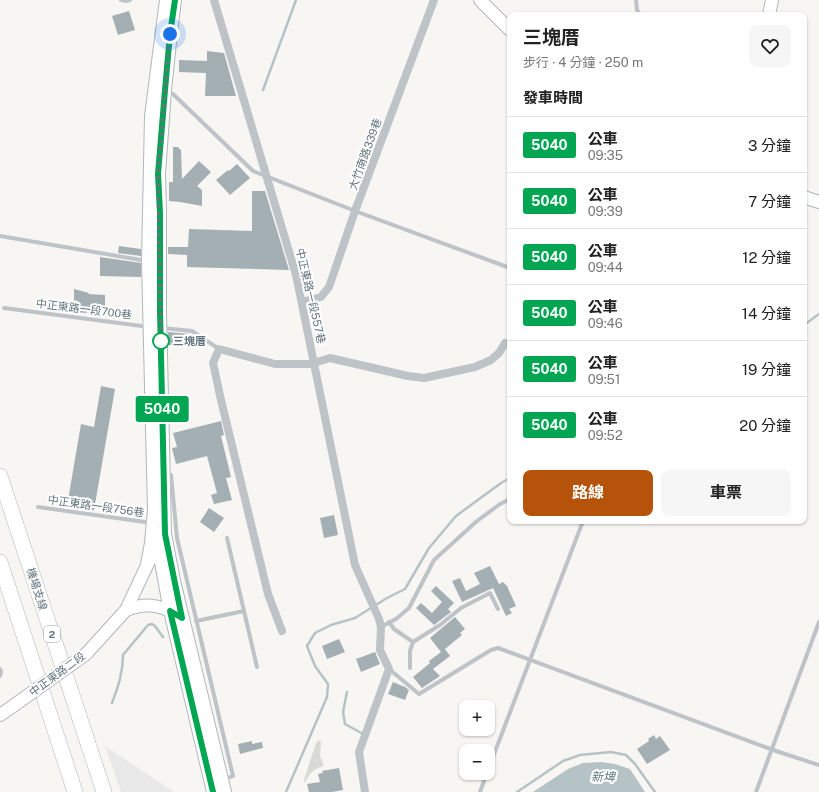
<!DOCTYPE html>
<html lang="zh-TW">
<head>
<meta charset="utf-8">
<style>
  :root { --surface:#fff; --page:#f6f6f6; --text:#222; --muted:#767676; --line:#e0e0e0; --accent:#b45309 }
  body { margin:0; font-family:"Public Sans","Noto Sans TC",sans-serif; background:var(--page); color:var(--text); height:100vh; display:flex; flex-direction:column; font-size:15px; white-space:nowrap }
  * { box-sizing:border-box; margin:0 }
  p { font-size:13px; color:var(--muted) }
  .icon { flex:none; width:22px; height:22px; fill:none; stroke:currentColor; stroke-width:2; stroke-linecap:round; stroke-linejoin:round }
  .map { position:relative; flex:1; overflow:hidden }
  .side { position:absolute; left:507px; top:12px; width:300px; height:512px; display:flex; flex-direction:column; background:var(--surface); border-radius:8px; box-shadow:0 1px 3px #0004 }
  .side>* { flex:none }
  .badge { padding:0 8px; border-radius:3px; font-size:14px; line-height:26px }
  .fabs { position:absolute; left:459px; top:700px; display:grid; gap:8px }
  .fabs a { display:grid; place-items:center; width:36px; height:36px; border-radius:8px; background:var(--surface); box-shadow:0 1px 3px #0004; font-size:20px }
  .you { position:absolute; width:20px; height:20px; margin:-10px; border:3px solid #fff; border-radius:50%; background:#1a73e8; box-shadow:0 0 0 6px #1a73e833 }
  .map>.badge { position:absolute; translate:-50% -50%; box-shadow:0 0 0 2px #fff }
  h2 { padding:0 16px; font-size:15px; line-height:36px }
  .round { display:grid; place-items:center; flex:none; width:42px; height:42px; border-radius:8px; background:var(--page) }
  .head { display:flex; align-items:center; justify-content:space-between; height:68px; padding:0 16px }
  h1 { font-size:19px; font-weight:700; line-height:30px }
  .primary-button { display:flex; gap:8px; margin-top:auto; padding:8px 16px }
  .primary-button a { flex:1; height:46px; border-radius:8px; background:var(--accent); color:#fff; font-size:16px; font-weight:700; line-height:46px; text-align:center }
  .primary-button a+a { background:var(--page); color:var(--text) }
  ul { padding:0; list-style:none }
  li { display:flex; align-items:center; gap:12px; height:56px; padding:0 16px; border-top:1px solid var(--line) }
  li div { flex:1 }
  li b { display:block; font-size:15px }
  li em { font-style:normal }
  li .badge { min-width:44px; font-weight:700; text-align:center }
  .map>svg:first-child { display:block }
  .built { fill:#e7e8e7 }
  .green { fill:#d7dbd3 }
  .water { fill:#b5c3c6 }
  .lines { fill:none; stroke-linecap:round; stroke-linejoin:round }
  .stream { stroke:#b5c3c6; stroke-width:2.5 }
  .building { fill:#a4afb3 }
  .secondary-casing { stroke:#b0b7ba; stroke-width:14 }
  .highway-casing { stroke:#b1b6b9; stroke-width:16 }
  .lane { stroke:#bdc3c6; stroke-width:4 }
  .street { stroke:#bdc3c6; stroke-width:8 }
  .secondary { stroke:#fff; stroke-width:12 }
  .highway { stroke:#fff; stroke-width:15 }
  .secondary-bridge-casing { stroke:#b0b7ba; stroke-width:14; stroke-linecap:butt }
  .secondary-bridge { stroke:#fff; stroke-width:12 }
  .line-casing { stroke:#fff; stroke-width:9 }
  .line { stroke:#00a651; stroke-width:6 }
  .walk { stroke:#62757e; stroke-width:4; stroke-dasharray:0 7.2 }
  .stop-dot { fill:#fff; stroke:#00a651; stroke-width:2 }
  .labels { text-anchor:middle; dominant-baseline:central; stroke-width:4; stroke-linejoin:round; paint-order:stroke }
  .shield { fill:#fff; stroke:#919ea5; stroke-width:1 }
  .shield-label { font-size:10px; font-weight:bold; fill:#62757e }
  .street-label { font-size:11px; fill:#62757e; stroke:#fff }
  .stop-label { font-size:11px; font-weight:bold; fill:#62757e; stroke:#fff; text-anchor:start }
  .water-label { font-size:12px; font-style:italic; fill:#627b80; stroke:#fff }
</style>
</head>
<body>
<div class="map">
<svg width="819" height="792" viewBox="0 0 819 792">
  <rect width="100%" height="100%" fill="#f7f6f3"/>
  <!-- built -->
  <path class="built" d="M105 746 174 792H121Z"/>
  <!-- green -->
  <path class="green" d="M319 740 321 742 320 756 324 766C314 768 309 774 305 783L304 780 316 743Z"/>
  <!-- water -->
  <path class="water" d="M601 762 615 764 630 769 645 792H533L568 769 583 763Z"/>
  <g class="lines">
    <!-- stream -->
    <path class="stream" d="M263 90 296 0
      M804 325 819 314
      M347 692 343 712 345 724 363 734
      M112 703C118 687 123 673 123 655L148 625 152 624 155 626 163 637
      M286 792 327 697 328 684 315 666 307 646 315 633 331 625 355 618 387 598 405 589 429 548 456 516 501 483 510 478
      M517 792 563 761 580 755 611 752 626 755 635 764 655 792"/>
  </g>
  <!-- building -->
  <path class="building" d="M129 11 135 30 118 35 112 16Z
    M207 51 224 53 236 96H205L206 73 179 72V60L207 61Z
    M173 147H178L181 150 182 179 199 161 211 172 197 186 202 190V206L180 202 169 201V182H173Z
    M237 164 250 178 230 195 216 180 228 170 229 171Z
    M252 191H265L289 270 187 267V255L168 254V247H188L189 229 252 231Z
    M119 246 141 249V256L118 253Z
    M100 257 141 263V277L100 276Z
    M74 289 89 293 88 294 105 295V311L87 310V313L74 312Z
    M168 332 191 334 192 335V345H168Z
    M101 386 115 389 94 510 67 506 81 424 94 427Z
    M221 421 224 435 221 436 231 477 226 478 232 500 214 504 211 495 217 493 207 456 176 464 172 448 177 447 173 433Z
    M209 508 224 518 214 532 200 522Z
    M334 515 338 535 324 538 320 518Z
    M490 566 499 584 503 582 507 586 516 606 509 609 512 613 506 616 493 588 462 602 452 581 460 578 466 591 480 584 474 573Z
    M436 586 454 603 448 609 451 612 434 625 416 608 421 603 432 613 442 602 431 591Z
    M455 617 465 629 460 633 462 635 445 649 450 656 433 669 440 676 422 688 413 677 430 663 429 661 441 652 430 638Z
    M339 639 345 652 327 659 322 646Z
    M375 652 380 664 361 672 356 659Z
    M393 682 405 687 409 690 405 700 388 694Z
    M654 735 656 739 660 736 670 750 647 764 637 749 649 741 648 739Z
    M252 741V744L262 742 263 748 240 754 238 744Z
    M339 768 343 790 332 792H309L307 784 320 782 318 774 323 773 322 771Z"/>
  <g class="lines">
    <defs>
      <path id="secondary" d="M175 0 171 33 165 90 159 174 160 213V310L165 534 174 581 225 792
        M480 0 510 30
        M769 15 772 0
        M804 197 819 202
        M158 533V546L170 611 213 792
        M147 564 151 543 154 510 148 261 151 116 166 0
        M126 610C145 603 158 604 176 614
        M86 654 126 610 151 557
        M0 715 13 706"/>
      <path id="highway" d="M0 476 104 792
        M0 562 75 792"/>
    </defs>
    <!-- secondary casing -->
    <use href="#secondary" class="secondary-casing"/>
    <!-- highway casing -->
    <use href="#highway" class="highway-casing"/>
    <!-- lane -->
    <path class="lane" d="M121 0 126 1 130 0
      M636 0 637 10 640 15
      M167 91 173 94 253 171 355 211 510 268
      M0 236 147 261
      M4 308 149 327
      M162 328 192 331 219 349
      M166 474 171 475 177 538 233 776 223 780
      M38 507 152 523
      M227 538 244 611
      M196 621 244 611 257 667
      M389 622 394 629 413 642 410 651V668
      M381 627 396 619 409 608 434 560 477 521 500 504 510 499
      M413 642 440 625 461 608 490 593 498 609
      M0 669 1 672 0 676
      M389 669 419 694 491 650 498 648 776 751 819 765
      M488 770 583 521
      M480 792 487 773
      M756 792 819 622"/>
    <!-- street -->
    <path class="street" d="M214 0 296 275 355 565 379 619 381 627 380 650 389 669 359 752 365 792
      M302 302 321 297 329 287 355 211 434 0
      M282 631 268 594 221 400 213 363 219 349 275 364H310L330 358 408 376 424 378 475 367 491 360 499 353 505 343"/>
    <!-- secondary -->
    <use href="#secondary" class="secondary"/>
    <!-- highway -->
    <use href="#highway" class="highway"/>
    <defs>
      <path id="secondary-bridge" d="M13 706 86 654"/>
    </defs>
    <!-- secondary-bridge casing -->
    <use href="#secondary-bridge" class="secondary-bridge-casing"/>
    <!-- secondary-bridge -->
    <use href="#secondary-bridge" class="secondary-bridge"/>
  </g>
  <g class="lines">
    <defs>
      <path id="line" d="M175 0 170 34 165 90 158 174 160 213V310L165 534 182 618 170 611 213 792"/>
    </defs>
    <!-- line casing -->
    <use href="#line" class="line-casing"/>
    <!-- line -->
    <use href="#line" class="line"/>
    <!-- walk -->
    <path class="walk" d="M161 341V342L158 174 170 34"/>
  </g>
  <!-- markers -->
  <circle class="stop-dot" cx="161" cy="341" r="8"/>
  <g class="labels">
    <!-- shield labels -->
    <rect class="shield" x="44" y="626" width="16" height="16" rx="3"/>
    <g class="shield-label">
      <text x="52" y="634">2</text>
    </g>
    <!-- street labels -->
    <g class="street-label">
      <text transform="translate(365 154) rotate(-70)">大竹南路339巷</text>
      <text transform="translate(311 296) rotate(77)">中正東路一段557巷</text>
      <text transform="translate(84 309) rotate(7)">中正東路一段700巷</text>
      <text transform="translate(96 506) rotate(8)">中正東路一段756巷</text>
      <text transform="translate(37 589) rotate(72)">機場支線</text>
      <text transform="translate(57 674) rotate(-36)">中正東路二段</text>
    </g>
    <!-- stop labels -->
    <g class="stop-label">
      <text x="173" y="341">三塊厝</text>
    </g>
    <!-- water labels -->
    <g class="water-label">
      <text x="603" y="777">新埤</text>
    </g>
  </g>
</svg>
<div class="fabs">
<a>+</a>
<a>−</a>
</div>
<div class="you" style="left:170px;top:34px"></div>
<b class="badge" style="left:162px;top:409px;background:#00a651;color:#fff">5040</b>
<section class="side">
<div class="head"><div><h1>三塊厝</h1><p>步行 · 4 分鐘 · 250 m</p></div><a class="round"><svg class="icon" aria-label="heart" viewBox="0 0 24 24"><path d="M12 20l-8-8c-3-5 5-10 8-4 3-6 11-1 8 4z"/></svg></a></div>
<h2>發車時間</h2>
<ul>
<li><span class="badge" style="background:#00a651;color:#fff">5040</span><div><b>公車</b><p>09:35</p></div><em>3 分鐘</em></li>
<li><span class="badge" style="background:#00a651;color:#fff">5040</span><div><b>公車</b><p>09:39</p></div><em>7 分鐘</em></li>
<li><span class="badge" style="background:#00a651;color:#fff">5040</span><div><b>公車</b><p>09:44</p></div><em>12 分鐘</em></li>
<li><span class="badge" style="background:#00a651;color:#fff">5040</span><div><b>公車</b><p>09:46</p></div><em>14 分鐘</em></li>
<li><span class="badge" style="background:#00a651;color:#fff">5040</span><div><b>公車</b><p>09:51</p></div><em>19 分鐘</em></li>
<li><span class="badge" style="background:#00a651;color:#fff">5040</span><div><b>公車</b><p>09:52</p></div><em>20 分鐘</em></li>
</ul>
<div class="primary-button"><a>路線</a><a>車票</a></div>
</section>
</div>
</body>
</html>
